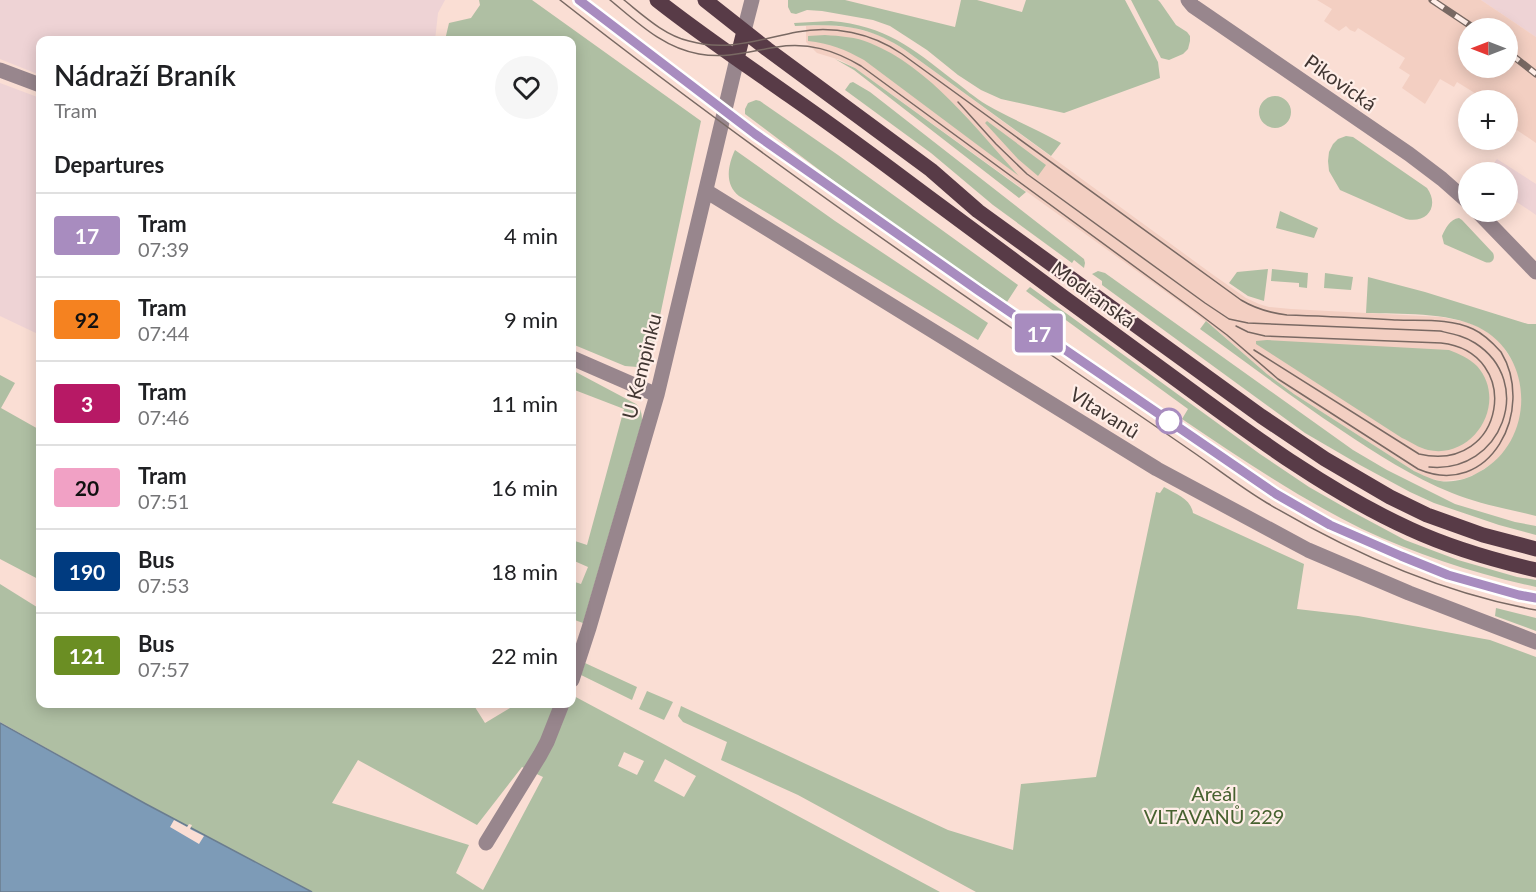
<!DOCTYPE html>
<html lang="en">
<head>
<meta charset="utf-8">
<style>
  :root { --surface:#fff; --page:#f6f6f6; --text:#202124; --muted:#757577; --line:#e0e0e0 }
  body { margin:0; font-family:Lato,sans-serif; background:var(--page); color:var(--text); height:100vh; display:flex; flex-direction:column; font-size:22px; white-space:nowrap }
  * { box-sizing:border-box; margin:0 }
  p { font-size:20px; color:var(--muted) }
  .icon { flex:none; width:33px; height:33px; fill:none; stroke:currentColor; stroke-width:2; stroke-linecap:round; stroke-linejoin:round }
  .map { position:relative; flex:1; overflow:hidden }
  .details { position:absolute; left:36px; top:36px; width:540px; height:672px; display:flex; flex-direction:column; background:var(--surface); border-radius:12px; box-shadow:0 3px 15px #0003 }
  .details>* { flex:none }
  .badge { padding:0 12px; border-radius:4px; font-size:21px; line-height:39px }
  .needle { width:39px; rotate:270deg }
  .buttons { position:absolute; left:1458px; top:18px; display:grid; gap:12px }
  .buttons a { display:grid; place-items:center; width:60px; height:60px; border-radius:50%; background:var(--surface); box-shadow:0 3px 15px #0003; font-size:30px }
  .map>.badge { position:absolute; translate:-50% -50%; box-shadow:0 0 0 3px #fff }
  h2 { padding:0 18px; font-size:22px; line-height:54px }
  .round { display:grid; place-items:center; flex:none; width:63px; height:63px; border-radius:32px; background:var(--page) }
  .overview { display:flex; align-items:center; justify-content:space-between; height:102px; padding:0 18px }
  h1 { font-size:28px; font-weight:600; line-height:45px }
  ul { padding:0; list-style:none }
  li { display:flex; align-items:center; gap:18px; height:84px; padding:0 18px; border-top:2px solid var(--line) }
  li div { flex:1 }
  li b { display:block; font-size:22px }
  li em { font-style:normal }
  li .badge { min-width:66px; font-weight:700; text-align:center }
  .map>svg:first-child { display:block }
  .industrial { fill:#eed3d5 }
  .built { fill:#f3cfc2; fill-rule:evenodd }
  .green { fill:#afbfa3; fill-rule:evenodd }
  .water { fill:#7d9bb7; stroke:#6b7d8f; stroke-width:1.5 }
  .pier { fill:#faded4 }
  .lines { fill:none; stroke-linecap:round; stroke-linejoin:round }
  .minor { stroke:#98868d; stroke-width:15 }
  .major { stroke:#583b47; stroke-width:15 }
  .tram { stroke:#796963; stroke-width:1.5 }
  .rail-casing { stroke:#796963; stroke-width:7 }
  .rail { stroke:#ffeee8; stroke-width:4.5; stroke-dasharray:14; stroke-linecap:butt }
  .line-casing { stroke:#fff; stroke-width:14 }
  .line { stroke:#a88cbf; stroke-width:9 }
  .stop-dot { fill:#fff; stroke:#a88cbf; stroke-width:3 }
  .labels { text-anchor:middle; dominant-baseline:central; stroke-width:4.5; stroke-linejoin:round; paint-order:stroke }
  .street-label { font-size:20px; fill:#413632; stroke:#ffeee8 }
  .park-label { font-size:20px; fill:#46612f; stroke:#ffeee8 }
</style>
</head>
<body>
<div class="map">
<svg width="1536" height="892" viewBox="0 0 1536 892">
  <rect width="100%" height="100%" fill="#faded4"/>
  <!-- industrial -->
  <path class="industrial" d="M0 0H445L438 13 435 40H40V75L0 59Z
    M1481 0H1536V37Z
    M0 83 40 98V335L0 316Z
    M1497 159 1536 184V215L1508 196V172H1487Z"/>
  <!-- built -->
  <path class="built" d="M1317 0H1481L1536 37V143L1508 124V100H1486L1457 82 1454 87 1440 79 1425 104 1402 88 1410 75 1399 68 1405 58 1358 28 1355 32 1350 30 1346 26 1339 31 1324 21 1332 9ZM1468 28H1508V68H1468Z
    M825 25 854 28 876 34 889 40 905 50 1212 274 1246 298 1259 304 1269 307 1291 309 1441 317 1466 322 1479 327 1492 335 1502 345 1516 367 1521 383 1522 398 1521 414 1518 427 1512 441 1505 452 1496 461 1476 474 1463 479 1441 481 1428 478 1414 471 1294 394 1267 374 1219 332 1188 308 855 68 840 60 817 53 806 42V26Z"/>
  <!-- green -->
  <path class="green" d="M479 0H532L701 121 657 330 651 356 644 364 637 367 625 366 572 344V40H445L449 23 471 18 480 5Z
    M788 0H845L955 27 961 0H977L1022 12 1026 0H1125L1158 62 1160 78 1064 113 1001 99 981 90 958 75 927 50 890 26 873 20 822 11 807 10 796 14 791 13 788 7Z
    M1131 0H1158L1160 2 1176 25 1187 32 1190 36V41L1188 49 1183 54 1169 60 1161 58Z
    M831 21C886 26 911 47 953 80 964 88 975 98 987 105 1011 119 1037 129 1061 143L1051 156 905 50C867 25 839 24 795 26L794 23Z
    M825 35C840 36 856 37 870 43 930 67 977 130 1019 176L864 60C846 50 829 43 808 41V36Z
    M835 59 855 68 1026 192 1019 198 854 70Z
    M853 82 870 92 1084 259 1085 263 1084 268 1074 260 1072 263 993 205 931 153 845 90 850 83Z
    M1259 112a16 16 0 1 1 32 0a16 16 0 1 1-32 0Z
    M756 100 760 101 838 155 1018 285 1007 302 891 224 745 114V109L748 103Z
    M987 121 1046 165 1038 176 1018 159 985 123Z
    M1346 136 1353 137 1427 188C1440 206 1427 224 1406 219L1340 190 1329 171 1328 161 1329 152 1333 144 1338 139Z
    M735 150 835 221 988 323 978 340 739 196C724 184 728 165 735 150Z
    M1280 211 1318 228 1314 238 1276 228Z
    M1459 218 1462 220 1493 253C1496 260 1491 264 1485 262L1444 244 1442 236C1445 229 1450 219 1459 218Z
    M1268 269 1264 301 1248 296 1229 283 1237 272Z
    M1272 269 1308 273 1307 288 1299 287V283L1271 281Z
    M1098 271 1105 273 1353 450 1387 470 1455 504 1515 522 1536 526V535L1499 525 1434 503 1410 492 1360 465 1305 433 1102 285V281L1092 274Z
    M1325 273 1353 277 1351 290 1324 288Z
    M1368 277 1425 292 1528 324H1536V516C1508 509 1479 504 1452 493 1412 477 1377 454 1341 430 1293 398 1247 363 1200 329L1206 321 1267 374 1294 394 1414 471C1423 475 1430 479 1440 481 1453 483 1468 479 1479 472 1535 442 1536 356 1478 327 1448 312 1399 314 1366 313Z
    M1030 287 1260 454 1309 487 1351 511 1405 540 1458 560 1517 577 1536 580V587C1476 574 1418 555 1362 529 1299 498 1240 458 1182 419L1188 409 1026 291Z
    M1267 340 1449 350C1459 354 1469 358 1477 366 1509 402 1474 460 1428 450 1419 448 1411 442 1402 438L1256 344V341Z
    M572 370 636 404C641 409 642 413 642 421L583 623 572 619V581L581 584 588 567 572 560V540L587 545 624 409 572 389Z
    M0 375 15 383 1 408 40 430V580L0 559Z
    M1164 487C1176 494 1191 499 1193 513L1304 564 1297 609 1358 616 1490 640 1536 657V892H976L798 795 721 760 727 742 683 722 678 716 681 706 948 830 1013 850 1021 784 1096 777 1156 492 1160 493Z
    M0 584 40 609V704H473L485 723 515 705V704H572V695L940 892H311L187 827 0 722ZM624 752 644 761 637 775 618 766ZM665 759 696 776 684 797 654 781ZM358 760 477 825 522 767 543 777 483 890 456 873 469 845 332 803Z
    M1496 608 1536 618V631L1495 616Z
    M585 663 637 687 632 700 581 675Z
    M647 691 673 702 664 720 639 709Z"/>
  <!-- water -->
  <path class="water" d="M0 723 146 804 312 892H0Z"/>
  <!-- pier -->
  <path class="pier" d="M174 820 187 827 189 824 192 825 190 829 204 836 199 844 170 827Z"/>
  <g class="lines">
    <!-- minor -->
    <path class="minor" d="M1188 0 1193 6 1409 154 1442 179 1468 202
      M744 31 752 0
      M0 70 40 85
      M706 191 1157 469 1308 550 1409 593 1536 642
      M1478 212 1536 272
      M572 358 657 395
      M572 680 589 628 657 395 737 59
      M486 843 540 755 547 742 562 704"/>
    <!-- major -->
    <path class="major" d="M657 0C700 34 745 64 790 96 836 128 882 162 927 196 1006 255 1086 314 1166 372 1244 429 1322 489 1410 529 1451 548 1493 560 1536 570
      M705 0 767 49 931 170 978 211 1261 416 1325 459 1390 497 1427 515 1483 535 1536 549
      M737 59 744 31"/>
    <!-- tram -->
    <path class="tram" d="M560 0C722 127 890 246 1060 361 1103 391 1147 420 1190 450 1215 467 1240 487 1267 503 1350 552 1441 593 1536 610
      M579 0 755 134 979 291 1276 494 1330 525 1401 556 1448 575 1519 595 1536 598
      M610 0C637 22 663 48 699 54 727 59 751 51 777 47 808 42 834 50 861 66L1198 313 1227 335 1278 379 1418 469C1490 500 1536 410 1501 352 1493 343 1484 334 1473 329 1450 318 1421 321 1397 320 1360 318 1324 316 1287 315 1270 313 1256 309 1241 300L902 54C872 33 833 25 797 32 761 39 727 52 689 41 664 35 644 16 624 0
      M958 102 996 144 1027 174 1205 303 1229 319 1248 323 1440 331C1453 334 1464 336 1475 343 1536 382 1502 474 1429 467
      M1236 326 1248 332 1265 336 1441 343C1524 352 1506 474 1419 454L1254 350"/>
    <defs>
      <path id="rail" d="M1432 0 1474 28
        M1508 52 1536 74"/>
    </defs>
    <!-- rail casing -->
    <use href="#rail" class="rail-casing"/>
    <!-- rail -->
    <use href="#rail" class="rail"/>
  </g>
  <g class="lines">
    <defs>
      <path id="line" d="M579 0 755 134 979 291 1276 494 1330 525 1401 556 1448 575 1519 595 1536 598"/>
    </defs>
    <!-- line casing -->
    <use href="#line" class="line-casing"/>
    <!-- line -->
    <use href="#line" class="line"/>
  </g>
  <!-- markers -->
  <circle class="stop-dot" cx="1169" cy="421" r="12"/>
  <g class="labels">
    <!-- street labels -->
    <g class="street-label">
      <text transform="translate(1341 82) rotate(35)">Pikovická</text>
      <text transform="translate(1094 294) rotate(36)">Modřanská</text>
      <text transform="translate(641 366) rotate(-76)">U Kempinku</text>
      <text transform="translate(1105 412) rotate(32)">Vltavanů</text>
    </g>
    <!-- park labels -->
    <g class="park-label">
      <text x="1214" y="793">Areál<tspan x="1214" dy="23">VLTAVANŮ 229</tspan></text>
    </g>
  </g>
</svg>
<div class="buttons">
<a><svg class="needle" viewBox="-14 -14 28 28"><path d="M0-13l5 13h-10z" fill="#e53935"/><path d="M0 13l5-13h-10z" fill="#757577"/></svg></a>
<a>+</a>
<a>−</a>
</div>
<b class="badge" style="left:1039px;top:333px;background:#a88cbf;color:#fff">17</b>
<section class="details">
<div class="overview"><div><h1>Nádraží Braník</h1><p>Tram</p></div><a class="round"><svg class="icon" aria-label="heart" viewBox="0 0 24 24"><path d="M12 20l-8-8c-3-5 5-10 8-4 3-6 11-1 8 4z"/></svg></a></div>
<h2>Departures</h2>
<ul>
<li><span class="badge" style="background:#a88cbf;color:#fff">17</span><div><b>Tram</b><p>07:39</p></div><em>4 min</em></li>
<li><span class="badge" style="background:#f58220;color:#111">92</span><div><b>Tram</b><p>07:44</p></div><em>9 min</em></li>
<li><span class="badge" style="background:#b71965;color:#fff">3</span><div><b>Tram</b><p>07:46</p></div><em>11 min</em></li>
<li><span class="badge" style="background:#f1a1c5;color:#111">20</span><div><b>Tram</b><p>07:51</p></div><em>16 min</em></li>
<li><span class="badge" style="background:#003b80;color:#fff">190</span><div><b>Bus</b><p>07:53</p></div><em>18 min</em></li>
<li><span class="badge" style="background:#6b8e23;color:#fff">121</span><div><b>Bus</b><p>07:57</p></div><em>22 min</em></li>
</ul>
</section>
</div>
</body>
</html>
